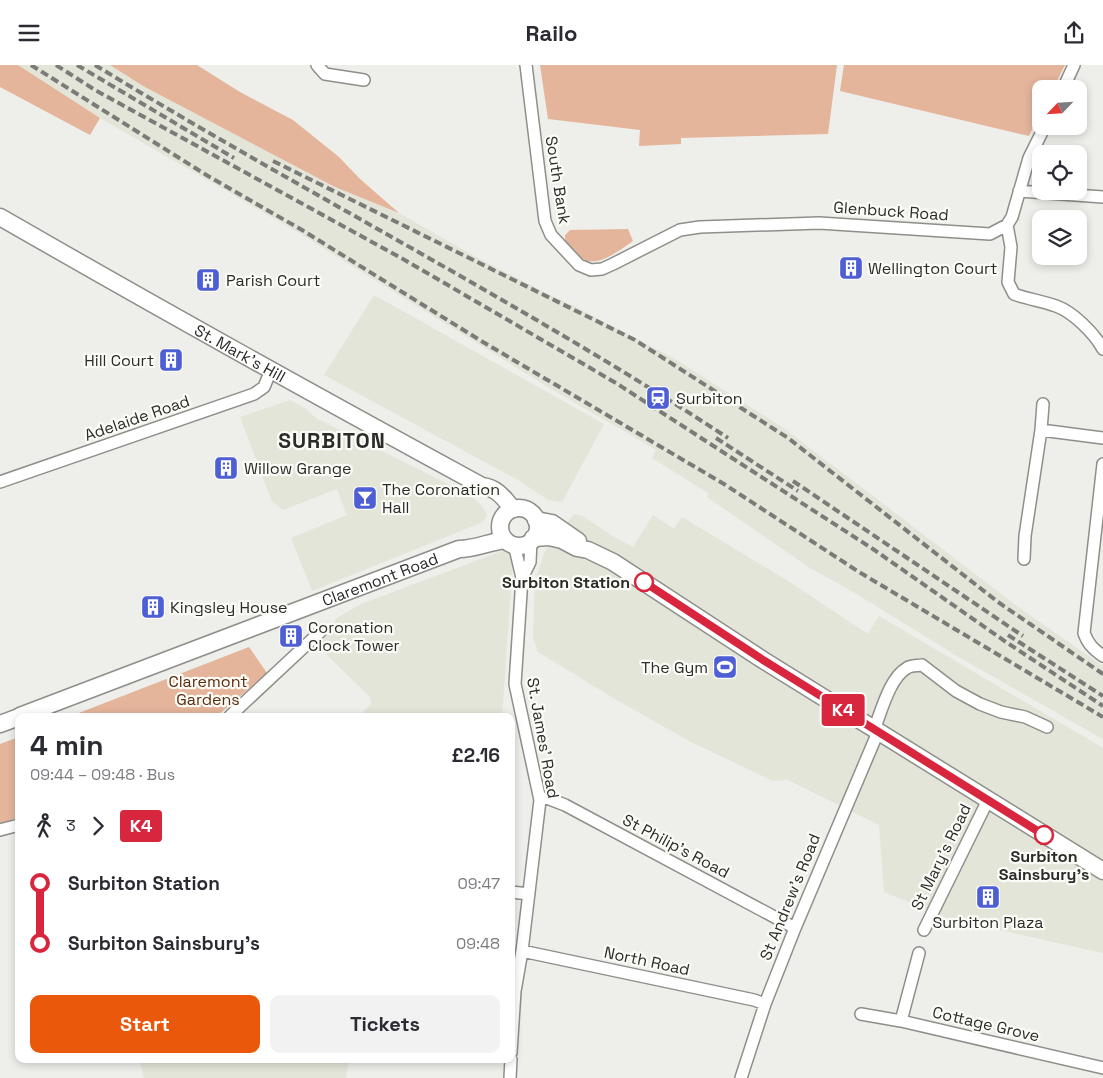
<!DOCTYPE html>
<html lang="en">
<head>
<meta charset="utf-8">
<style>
  :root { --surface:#fff; --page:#f2f2f3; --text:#2b2b33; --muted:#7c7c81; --accent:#ea580c }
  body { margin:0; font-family:"Space Grotesk",sans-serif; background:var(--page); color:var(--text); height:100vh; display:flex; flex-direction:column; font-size:19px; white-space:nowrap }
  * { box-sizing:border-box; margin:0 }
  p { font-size:16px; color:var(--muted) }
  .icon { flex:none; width:28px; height:28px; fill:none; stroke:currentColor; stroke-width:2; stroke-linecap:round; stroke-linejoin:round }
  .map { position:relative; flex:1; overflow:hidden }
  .panel { position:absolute; left:15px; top:648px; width:500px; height:350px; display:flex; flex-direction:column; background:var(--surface); border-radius:10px; box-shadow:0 2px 8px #0003 }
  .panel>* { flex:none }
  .badge { padding:0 10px; border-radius:4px; font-size:18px; line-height:32px }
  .needle { width:32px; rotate:245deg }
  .fabs { position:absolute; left:1032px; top:15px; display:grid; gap:10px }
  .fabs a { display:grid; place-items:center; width:55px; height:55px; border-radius:10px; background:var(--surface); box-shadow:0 2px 8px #0003; font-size:25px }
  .map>.badge { position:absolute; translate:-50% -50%; box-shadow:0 0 0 2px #fff }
  .legs { display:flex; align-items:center; gap:8px; height:55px; padding:0 15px; font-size:16px }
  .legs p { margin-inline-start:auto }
  .overview { display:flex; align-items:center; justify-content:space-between; height:85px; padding:0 15px }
  h1 { font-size:28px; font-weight:700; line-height:38px }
  .primary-button { display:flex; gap:10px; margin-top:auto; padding:10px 15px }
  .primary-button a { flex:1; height:58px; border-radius:10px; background:var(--accent); color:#fff; font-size:20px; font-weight:700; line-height:58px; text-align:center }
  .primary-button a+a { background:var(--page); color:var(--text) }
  ul { padding:0 15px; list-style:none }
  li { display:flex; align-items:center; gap:18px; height:60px; font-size:19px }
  li i { display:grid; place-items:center; width:8px; height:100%; margin:0 6px; background:currentColor }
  li i::after { content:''; width:12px; height:12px; margin:-6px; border:4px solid; border-radius:50%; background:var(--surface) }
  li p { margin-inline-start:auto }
  li:first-child i { background:linear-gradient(#0000 50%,currentColor 0) }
  li:last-child i { background:linear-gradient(currentColor 50%,#0000 0) }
  header { display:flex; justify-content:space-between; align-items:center; height:65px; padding:0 15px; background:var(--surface); font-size:22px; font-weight:700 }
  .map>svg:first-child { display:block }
  .built { fill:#e3e5d9 }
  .green { fill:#e4b59b }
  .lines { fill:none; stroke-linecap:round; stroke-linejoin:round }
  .street-casing { stroke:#8e8e8a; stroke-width:14 }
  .secondary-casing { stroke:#8e8e8a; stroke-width:19 }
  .street { stroke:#fff; stroke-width:11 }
  .secondary { stroke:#fff; stroke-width:16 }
  .rail { stroke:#7b7b78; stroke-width:4; stroke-dasharray:8 4; stroke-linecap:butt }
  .line-1-casing { stroke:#fff; stroke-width:11 }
  .line-1 { stroke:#d7263d; stroke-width:8 }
  .stop-1-dot { fill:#fff; stroke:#d7263d; stroke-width:2.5 }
  .labels { text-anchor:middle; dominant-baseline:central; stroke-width:4.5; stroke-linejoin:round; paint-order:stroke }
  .street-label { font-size:16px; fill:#2b2b29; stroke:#fbfcf7 }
  .poi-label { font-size:16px; fill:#2b2b29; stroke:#fbfcf7; text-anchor:start }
  .stop-label { font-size:16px; font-weight:bold; fill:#2b2b29; stroke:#fbfcf7; text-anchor:end }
  .park-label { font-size:16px; fill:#5b2c0b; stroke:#fbfcf7 }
  .district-label { font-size:21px; font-weight:bold; letter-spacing:1px; fill:#2b2b29; stroke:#fbfcf7 }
</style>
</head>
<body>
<header><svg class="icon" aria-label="menu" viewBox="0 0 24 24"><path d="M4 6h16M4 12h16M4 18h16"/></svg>Railo<svg class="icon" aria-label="share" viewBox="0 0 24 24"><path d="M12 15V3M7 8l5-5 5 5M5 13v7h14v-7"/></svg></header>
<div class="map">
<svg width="1103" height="1013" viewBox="0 0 1103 1013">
  <rect width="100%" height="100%" fill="#eeeeea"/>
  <!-- built -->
  <path class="built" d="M18 0H110L143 21 335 122 399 148 474 191 552 231 572 240 675 294 785 364 1021 544 1103 601V674L962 594 850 525 810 503 707 432 708 428 652 393 656 385 629 369 548 322 294 165 100 53Z
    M374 230 604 359 562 437 548 435 518 415 324 310Z
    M290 335 306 344 316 353 470 430 482 441 487 450 483 457 312 526 291 473 347 450 337 424 283 445 272 436 240 352Z
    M574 449 583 451 614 472 633 482 653 450 674 464 682 452 793 519 868 569 879 551 1103 683V888L950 854 884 827 879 760 788 715 773 716 691 677 615 634 538 587 533 572 535 516 545 486Z
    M502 486 509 489 513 496 502 651H359L371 639 370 632 319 582 337 553 361 539Z
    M139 994H349L346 1013H144Z"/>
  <!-- green -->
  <path class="green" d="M0 0H18L100 53 90 70 0 22Z
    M110 0H197L240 27 293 55 339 92 359 113 399 148 335 122 143 21Z
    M540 0H837L828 69 681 73V79L639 81 640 65 548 54Z
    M844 0H1065L1053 24H1041V46L1029 71 840 26Z
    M628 164 633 176C607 194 588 210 565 178V170L570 165Z
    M249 582 267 608 217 651H71Z
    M19 672V752L0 759V679Z"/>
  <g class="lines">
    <defs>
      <path id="street" d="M317 0 325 9 364 15
        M526 0 545 156 551 170 579 200 591 205 602 204 613 199 680 165 700 162 819 158 990 169 1007 160 1011 182 1008 217 1014 229C1027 234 1042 236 1056 241 1073 247 1094 268 1103 284
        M1063 24 1074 0
        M1019 126 1103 132
        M1007 160 1012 152 1029 93 1045 61
        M1041 365 1043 339
        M1103 399 1084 568C1088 579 1093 584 1103 591
        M0 417 254 329 264 322 271 305
        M1024 494 1025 471 1041 365 1103 373
        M522 513 530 497 531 476
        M230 651 320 567
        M874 665C881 647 890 612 907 603 911 600 917 601 922 600L956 626 980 639 1001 647 1025 652 1047 662
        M540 735 547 733 565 740 795 863
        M0 765 19 760
        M511 827 529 829
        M924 865 988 735
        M522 886 754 935 765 939
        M861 949 901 956 1103 1003
        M901 956 919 888
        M511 988 515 926 522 886 540 735 515 619 522 513 514 479
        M510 1013 511 994
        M741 1013 765 939 795 863 878 667"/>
      <g id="secondary">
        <path id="s1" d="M0 152C160 244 320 333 482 421 497 423 503 432 513 444"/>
        <circle cx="519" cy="462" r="19"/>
        <path d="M536 455 552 458 578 476"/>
        <path d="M533 473 549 472 562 475 577 483 588 485 613 497 763 595 1103 806"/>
        <path id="s2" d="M20 651 459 484C475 484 489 477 505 475"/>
        <path d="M0 659 19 652"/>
      </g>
    </defs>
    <!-- street casing -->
    <use href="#street" class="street-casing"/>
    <!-- secondary casing -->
    <use href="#secondary" class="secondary-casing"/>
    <!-- street -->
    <use href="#street" class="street"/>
    <!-- secondary -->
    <use href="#secondary" class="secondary"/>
    <!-- rail -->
    <path class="rail" d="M31 0 208 111 302 165 483 277 724 419 859 507 1103 652
      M56 0 95 25 403 194 616 318 873 484 1006 577 1103 641
      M77 0 234 93
      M95 0C304 128 524 239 728 373
      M273 96 635 275 788 373 998 537 1103 609
      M716 373 798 426
      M793 416 1023 571
      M1008 570 1103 631"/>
  </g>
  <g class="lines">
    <defs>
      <path id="line-1" d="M644 517 763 595 1044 770"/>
    </defs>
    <!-- line-1 casing -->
    <use href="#line-1" class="line-1-casing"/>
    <!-- line-1 -->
    <use href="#line-1" class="line-1"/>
  </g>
  <!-- icons -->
  <defs>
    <symbol id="building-square" viewBox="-11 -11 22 22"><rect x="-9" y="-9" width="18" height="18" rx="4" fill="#4e5ed4" stroke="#fbfcf7"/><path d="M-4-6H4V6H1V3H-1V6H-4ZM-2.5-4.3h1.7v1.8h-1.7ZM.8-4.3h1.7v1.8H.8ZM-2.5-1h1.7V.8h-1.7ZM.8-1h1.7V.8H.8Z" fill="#fff"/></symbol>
    <symbol id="station-square" viewBox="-11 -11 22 22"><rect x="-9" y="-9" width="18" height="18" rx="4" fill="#4e5ed4" stroke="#fbfcf7"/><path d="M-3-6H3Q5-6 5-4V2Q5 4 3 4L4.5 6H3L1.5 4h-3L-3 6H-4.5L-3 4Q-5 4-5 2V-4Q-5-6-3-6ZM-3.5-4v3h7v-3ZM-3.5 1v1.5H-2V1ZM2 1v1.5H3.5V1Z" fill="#fff"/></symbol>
    <symbol id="bar-square" viewBox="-11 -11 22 22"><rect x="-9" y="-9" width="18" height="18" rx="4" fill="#4e5ed4" stroke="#fbfcf7"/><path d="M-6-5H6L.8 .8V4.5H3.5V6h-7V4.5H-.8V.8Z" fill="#fff"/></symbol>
    <symbol id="stadium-square" viewBox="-11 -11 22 22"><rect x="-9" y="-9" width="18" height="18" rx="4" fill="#4e5ed4" stroke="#fbfcf7"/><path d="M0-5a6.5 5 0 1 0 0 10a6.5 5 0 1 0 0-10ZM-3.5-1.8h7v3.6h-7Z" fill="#fff"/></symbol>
  </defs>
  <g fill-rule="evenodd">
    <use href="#building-square" x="837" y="189" width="28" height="28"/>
    <use href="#building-square" x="194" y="201" width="28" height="28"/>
    <use href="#building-square" x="157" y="281" width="28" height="28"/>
    <use href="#station-square" x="644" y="319" width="28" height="28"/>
    <use href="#building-square" x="212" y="389" width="28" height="28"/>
    <use href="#bar-square" x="351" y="419" width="28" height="28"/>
    <use href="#building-square" x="139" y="528" width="28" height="28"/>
    <use href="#building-square" x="277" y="557" width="28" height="28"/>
    <use href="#stadium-square" x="711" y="588" width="28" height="28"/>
    <use href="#building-square" x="974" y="818" width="28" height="28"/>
  </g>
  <!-- markers -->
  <g class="stop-1-dot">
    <circle cx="644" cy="517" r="9"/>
    <circle cx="1044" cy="770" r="9"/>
  </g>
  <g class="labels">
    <!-- street labels -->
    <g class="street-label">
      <text transform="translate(558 115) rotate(81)">South Bank</text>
      <text transform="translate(891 146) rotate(4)">Glenbuck Road</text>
      <text stroke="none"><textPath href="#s1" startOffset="276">St. Mark's Hill</textPath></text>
      <text transform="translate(137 353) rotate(-19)">Adelaide Road</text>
      <text stroke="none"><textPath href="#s2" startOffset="385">Claremont Road</textPath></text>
      <text transform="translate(543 673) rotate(80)">St. James' Road</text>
      <text transform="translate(676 781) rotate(28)">St Philip's Road</text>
      <text transform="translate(941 792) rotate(-64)">St Mary's Road</text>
      <text transform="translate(790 832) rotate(-68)">St Andrew's Road</text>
      <text transform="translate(647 896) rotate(12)">North Road</text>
      <text transform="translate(986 959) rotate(13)">Cottage Grove</text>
    </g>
    <!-- poi labels -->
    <g class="poi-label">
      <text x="868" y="203">Wellington Court</text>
      <text x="226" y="215">Parish Court</text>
      <text x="154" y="295" text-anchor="end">Hill Court</text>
      <text x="676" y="333">Surbiton</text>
      <text x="244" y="403">Willow Grange</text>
      <text x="382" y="424">The Coronation<tspan x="382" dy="18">Hall</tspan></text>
      <text x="170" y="542">Kingsley House</text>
      <text x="308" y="562">Coronation<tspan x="308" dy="18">Clock Tower</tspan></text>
      <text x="708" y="602" text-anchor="end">The Gym</text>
      <text x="988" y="857" text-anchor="middle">Surbiton Plaza</text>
    </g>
    <!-- stop labels -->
    <g class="stop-label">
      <text x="630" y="517">Surbiton Station</text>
      <text x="1044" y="791" text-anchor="middle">Surbiton<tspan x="1044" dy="18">Sainsbury's</tspan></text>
    </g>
    <!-- park labels -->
    <g class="park-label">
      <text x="208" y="616">Claremont<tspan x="208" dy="18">Gardens</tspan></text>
    </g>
    <!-- district labels -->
    <g class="district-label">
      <text x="332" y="375">SURBITON</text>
    </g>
  </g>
</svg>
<div class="fabs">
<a><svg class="needle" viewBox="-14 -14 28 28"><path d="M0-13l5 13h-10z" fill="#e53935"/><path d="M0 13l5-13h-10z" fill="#7c7c81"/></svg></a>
<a><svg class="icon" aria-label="locate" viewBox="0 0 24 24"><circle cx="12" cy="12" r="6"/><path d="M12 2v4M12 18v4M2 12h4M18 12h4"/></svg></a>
<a><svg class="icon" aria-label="layers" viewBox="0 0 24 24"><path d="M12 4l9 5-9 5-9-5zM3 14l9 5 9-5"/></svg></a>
</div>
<b class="badge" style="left:843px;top:645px;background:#d7263d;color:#fff">K4</b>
<section class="panel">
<div class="overview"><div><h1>4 min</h1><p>09:44 – 09:48 · Bus</p></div><b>£2.16</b></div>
<div class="legs"><svg class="icon" aria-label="walk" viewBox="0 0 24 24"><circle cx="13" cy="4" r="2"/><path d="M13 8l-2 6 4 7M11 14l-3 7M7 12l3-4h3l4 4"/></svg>3<svg class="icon" aria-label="forward" viewBox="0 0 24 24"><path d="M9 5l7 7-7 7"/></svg><b class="badge" style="background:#d7263d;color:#fff">K4</b></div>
<ul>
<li><i style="color:#d7263d"></i><b>Surbiton Station</b><p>09:47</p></li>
<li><i style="color:#d7263d"></i><b>Surbiton Sainsbury's</b><p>09:48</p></li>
</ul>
<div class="primary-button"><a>Start</a><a>Tickets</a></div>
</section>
</div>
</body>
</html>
